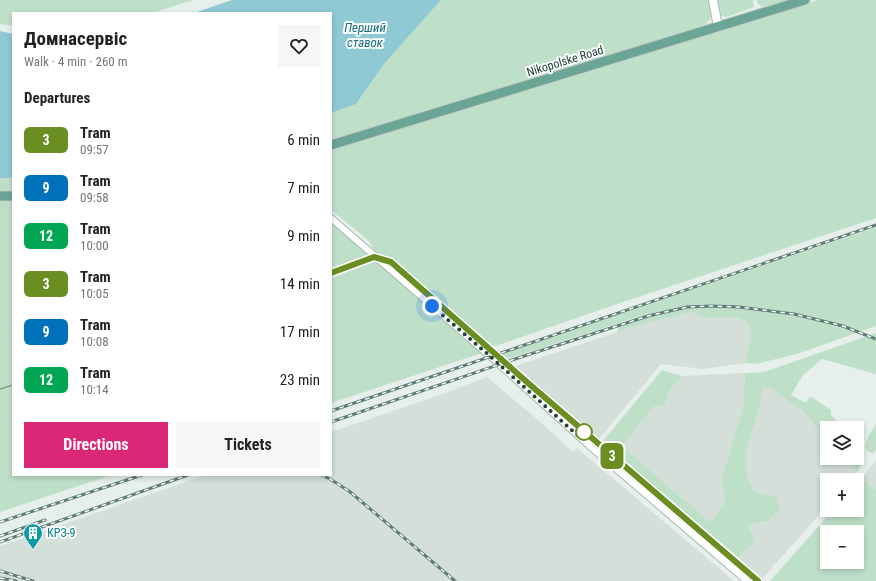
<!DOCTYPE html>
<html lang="en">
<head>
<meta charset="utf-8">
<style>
  :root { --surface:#fff; --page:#f6f6f6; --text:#222; --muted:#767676; --accent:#db2777 }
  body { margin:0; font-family:"Roboto Condensed",sans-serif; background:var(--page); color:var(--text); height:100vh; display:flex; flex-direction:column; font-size:15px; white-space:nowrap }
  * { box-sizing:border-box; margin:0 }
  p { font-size:13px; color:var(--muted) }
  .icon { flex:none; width:22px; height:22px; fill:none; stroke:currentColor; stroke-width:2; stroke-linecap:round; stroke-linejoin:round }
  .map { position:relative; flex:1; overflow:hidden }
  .sheet { position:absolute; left:12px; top:12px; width:320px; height:464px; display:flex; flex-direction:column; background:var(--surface); border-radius:0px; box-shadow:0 2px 6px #0003 }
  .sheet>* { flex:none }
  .badge { padding:0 8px; border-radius:6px; font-size:14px; line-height:26px }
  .controls { position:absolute; left:820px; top:421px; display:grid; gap:8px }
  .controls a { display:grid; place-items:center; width:44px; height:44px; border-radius:0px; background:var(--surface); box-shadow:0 2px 6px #0003; font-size:20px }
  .you { position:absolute; width:20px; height:20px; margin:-10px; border:3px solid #fff; border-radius:50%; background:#1a73e8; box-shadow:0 0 0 6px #1a73e833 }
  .map>.badge { position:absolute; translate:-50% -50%; box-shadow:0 0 0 2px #fff }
  h2 { padding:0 12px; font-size:15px; line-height:36px }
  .round { display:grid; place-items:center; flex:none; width:42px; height:42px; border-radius:0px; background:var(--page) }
  .head { display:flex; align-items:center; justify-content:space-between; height:68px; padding:0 12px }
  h1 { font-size:19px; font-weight:700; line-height:30px }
  .button { display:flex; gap:8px; margin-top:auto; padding:8px 12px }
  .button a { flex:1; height:46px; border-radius:0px; background:var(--accent); color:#fff; font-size:16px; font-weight:700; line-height:46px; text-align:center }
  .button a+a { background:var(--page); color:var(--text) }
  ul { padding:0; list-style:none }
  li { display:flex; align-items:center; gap:12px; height:48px; padding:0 12px }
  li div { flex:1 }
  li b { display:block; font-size:15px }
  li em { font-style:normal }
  li .badge { min-width:44px; font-weight:700; text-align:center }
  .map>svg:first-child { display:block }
  .built { fill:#d4dfda }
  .green { fill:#bfe0c8; fill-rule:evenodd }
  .water { fill:#8ec9d4 }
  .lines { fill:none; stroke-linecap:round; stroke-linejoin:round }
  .street-casing { stroke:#a8b8b2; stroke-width:8 }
  .secondary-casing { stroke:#a4bbb3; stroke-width:10 }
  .primary-casing { stroke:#c2cac8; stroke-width:11 }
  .street { stroke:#fff; stroke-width:6 }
  .secondary { stroke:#fff; stroke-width:8 }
  .primary { stroke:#6aa596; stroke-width:9 }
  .tram { stroke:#5f7d75; stroke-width:1 }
  .rail-casing { stroke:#5f7d75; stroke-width:3 }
  .rail { stroke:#f7fbf9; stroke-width:1.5; stroke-dasharray:4.5; stroke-linecap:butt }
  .line-casing { stroke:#fff; stroke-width:9 }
  .line { stroke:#6b8e23; stroke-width:6 }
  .walk { stroke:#24423a; stroke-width:4; stroke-dasharray:0 7.2 }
  .stop-dot { fill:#fff; stroke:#6b8e23; stroke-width:2 }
  .labels { text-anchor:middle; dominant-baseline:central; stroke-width:4; stroke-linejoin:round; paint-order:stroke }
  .street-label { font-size:12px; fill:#24423a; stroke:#f7fbf9 }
  .culture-label { font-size:12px; fill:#0d838f; stroke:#f7fbf9; text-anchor:start }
  .water-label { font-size:13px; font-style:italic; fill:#1c6f80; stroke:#f7fbf9 }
</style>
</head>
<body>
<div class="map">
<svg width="876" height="581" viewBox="0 0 876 581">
  <rect width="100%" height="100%" fill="#e6efeb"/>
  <!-- built -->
  <path class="built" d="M693 312 706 318 729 317 740 318 748 323 751 336 745 363 703 369 661 364 599 439 513 367 617 332 651 322Z
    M745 373 743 407 721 481 726 502 710 522 622 446 653 407 665 405 666 398 670 390 681 379V376Z
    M487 377 545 426 573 452 577 448 734 581H0V546L206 475H331V432L443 394Z
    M769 386 802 410 827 439V458H844L857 472 850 480H827V506L761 580 738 557 755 542 748 525 768 521 778 497 755 492 746 477V451L760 406 763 388Z
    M876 461V490L861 478Z"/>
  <!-- green -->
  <path class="green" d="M0 0H193L152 13H13V26L0 24Z
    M441 0H710C712 13 714 17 703 26L331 140V113L356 104 384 64Z
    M716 0H753L754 7 726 17C717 16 717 7 716 0Z
    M757 0H790L764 8 758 4Z
    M818 0H876V218L617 304 490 348 393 260 376 254 368 240 331 210V148Z
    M0 178H13V192H0Z
    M0 200H13V475H112L0 512Z
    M331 222 482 353 331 403Z
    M876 227V326L797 354 756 364 745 363 751 336 748 323 740 318 729 317 706 318 693 312 651 322 617 332 619 325 647 314 504 360 499 355Z
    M876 333V374L822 359 803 375 791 395 806 403 810 396 831 410V415L843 428H827V439L802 410 769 387 763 388 760 406 746 451V477L755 492 778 497 779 509 768 521 748 525 755 542 738 557 602 442 662 370 681 376V379C672 387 666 393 665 405L653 407 622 446 710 522 726 502 721 481 743 407 745 373 764 372Z
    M876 424V450L873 453C857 451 871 432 876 424Z
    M857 444C864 453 863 463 857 472L844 458H857Z
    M861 478 876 490V581H770L833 510H857V482ZM827 532H857V562H827Z"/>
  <!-- water -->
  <path class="water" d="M232 0H441L384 64 356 104 331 113V13H194Z
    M0 31 13 34V178H0Z"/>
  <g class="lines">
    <defs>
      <path id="street" d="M331 218 491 357 593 449 747 581"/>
      <path id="secondary" d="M713 0 718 27"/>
      <path id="primary" d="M331 145 805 0
        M0 196H13"/>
    </defs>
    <!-- street casing -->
    <use href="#street" class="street-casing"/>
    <!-- secondary casing -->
    <use href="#secondary" class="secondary-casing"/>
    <!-- primary casing -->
    <use href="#primary" class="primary-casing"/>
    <!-- street -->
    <use href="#street" class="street"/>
    <!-- secondary -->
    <use href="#secondary" class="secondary"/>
    <!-- primary -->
    <use href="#primary" class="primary"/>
    <!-- tram -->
    <path class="tram" d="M331 273 374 257 391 262 528 383 758 581
      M0 389 13 385"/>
    <defs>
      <path id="rail" d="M331 411 876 225
        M331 422 521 357 648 316 687 307 711 306 739 307 794 314 843 326 876 339
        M321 475 330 479 349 491 455 581
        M0 522 142 475
        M0 536 45 520
        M0 542 188 475
        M0 571 33 581
        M0 578 16 581"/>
    </defs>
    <!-- rail casing -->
    <use href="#rail" class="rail-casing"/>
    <!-- rail -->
    <use href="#rail" class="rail"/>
  </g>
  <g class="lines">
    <defs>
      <path id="line" d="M331 273 374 257 391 262 528 383 758 581"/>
    </defs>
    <!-- line casing -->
    <use href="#line" class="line-casing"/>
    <!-- line -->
    <use href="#line" class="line"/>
    <!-- walk -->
    <path class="walk" d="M432 306 491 357 577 435 584 432"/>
  </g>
  <!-- icons -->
  <defs>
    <symbol id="building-pin" viewBox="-11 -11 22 30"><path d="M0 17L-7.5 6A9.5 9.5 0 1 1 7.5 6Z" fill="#0f9aa8" stroke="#f7fbf9"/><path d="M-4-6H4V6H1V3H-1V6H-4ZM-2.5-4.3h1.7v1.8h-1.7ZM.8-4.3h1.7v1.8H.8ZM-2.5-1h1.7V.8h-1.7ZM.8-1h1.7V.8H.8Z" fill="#fff"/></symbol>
  </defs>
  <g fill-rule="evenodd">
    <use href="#building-pin" x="22" y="522" width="22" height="30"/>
  </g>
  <!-- markers -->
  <circle class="stop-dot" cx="584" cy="432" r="8"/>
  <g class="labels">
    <!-- street labels -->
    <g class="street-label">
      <text transform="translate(565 61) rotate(-17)">Nikopolske Road</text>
    </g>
    <!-- culture labels -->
    <g class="culture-label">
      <text x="47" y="533">КРЗ-9</text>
    </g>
    <!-- water labels -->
    <g class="water-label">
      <text x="365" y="27">Перший<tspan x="365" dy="15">ставок</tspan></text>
    </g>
  </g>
</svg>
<div class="controls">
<a><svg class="icon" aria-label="layers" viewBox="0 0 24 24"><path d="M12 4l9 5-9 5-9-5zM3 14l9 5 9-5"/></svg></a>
<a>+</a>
<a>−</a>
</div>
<div class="you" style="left:432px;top:306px"></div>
<b class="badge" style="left:612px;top:456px;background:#6b8e23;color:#fff">3</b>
<section class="sheet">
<div class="head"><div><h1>Домнасервіс</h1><p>Walk · 4 min · 260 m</p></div><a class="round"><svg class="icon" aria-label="heart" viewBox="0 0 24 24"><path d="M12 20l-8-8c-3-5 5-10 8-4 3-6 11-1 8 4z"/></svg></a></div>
<h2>Departures</h2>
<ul>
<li><span class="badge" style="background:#6b8e23;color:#fff">3</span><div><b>Tram</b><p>09:57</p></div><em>6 min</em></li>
<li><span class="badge" style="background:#0072bc;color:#fff">9</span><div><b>Tram</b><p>09:58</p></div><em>7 min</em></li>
<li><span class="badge" style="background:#00a651;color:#fff">12</span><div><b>Tram</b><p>10:00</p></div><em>9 min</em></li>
<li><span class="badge" style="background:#6b8e23;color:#fff">3</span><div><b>Tram</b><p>10:05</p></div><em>14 min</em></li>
<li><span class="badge" style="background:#0072bc;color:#fff">9</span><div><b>Tram</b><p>10:08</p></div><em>17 min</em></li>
<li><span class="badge" style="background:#00a651;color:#fff">12</span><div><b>Tram</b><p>10:14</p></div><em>23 min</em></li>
</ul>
<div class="button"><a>Directions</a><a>Tickets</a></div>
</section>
</div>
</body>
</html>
